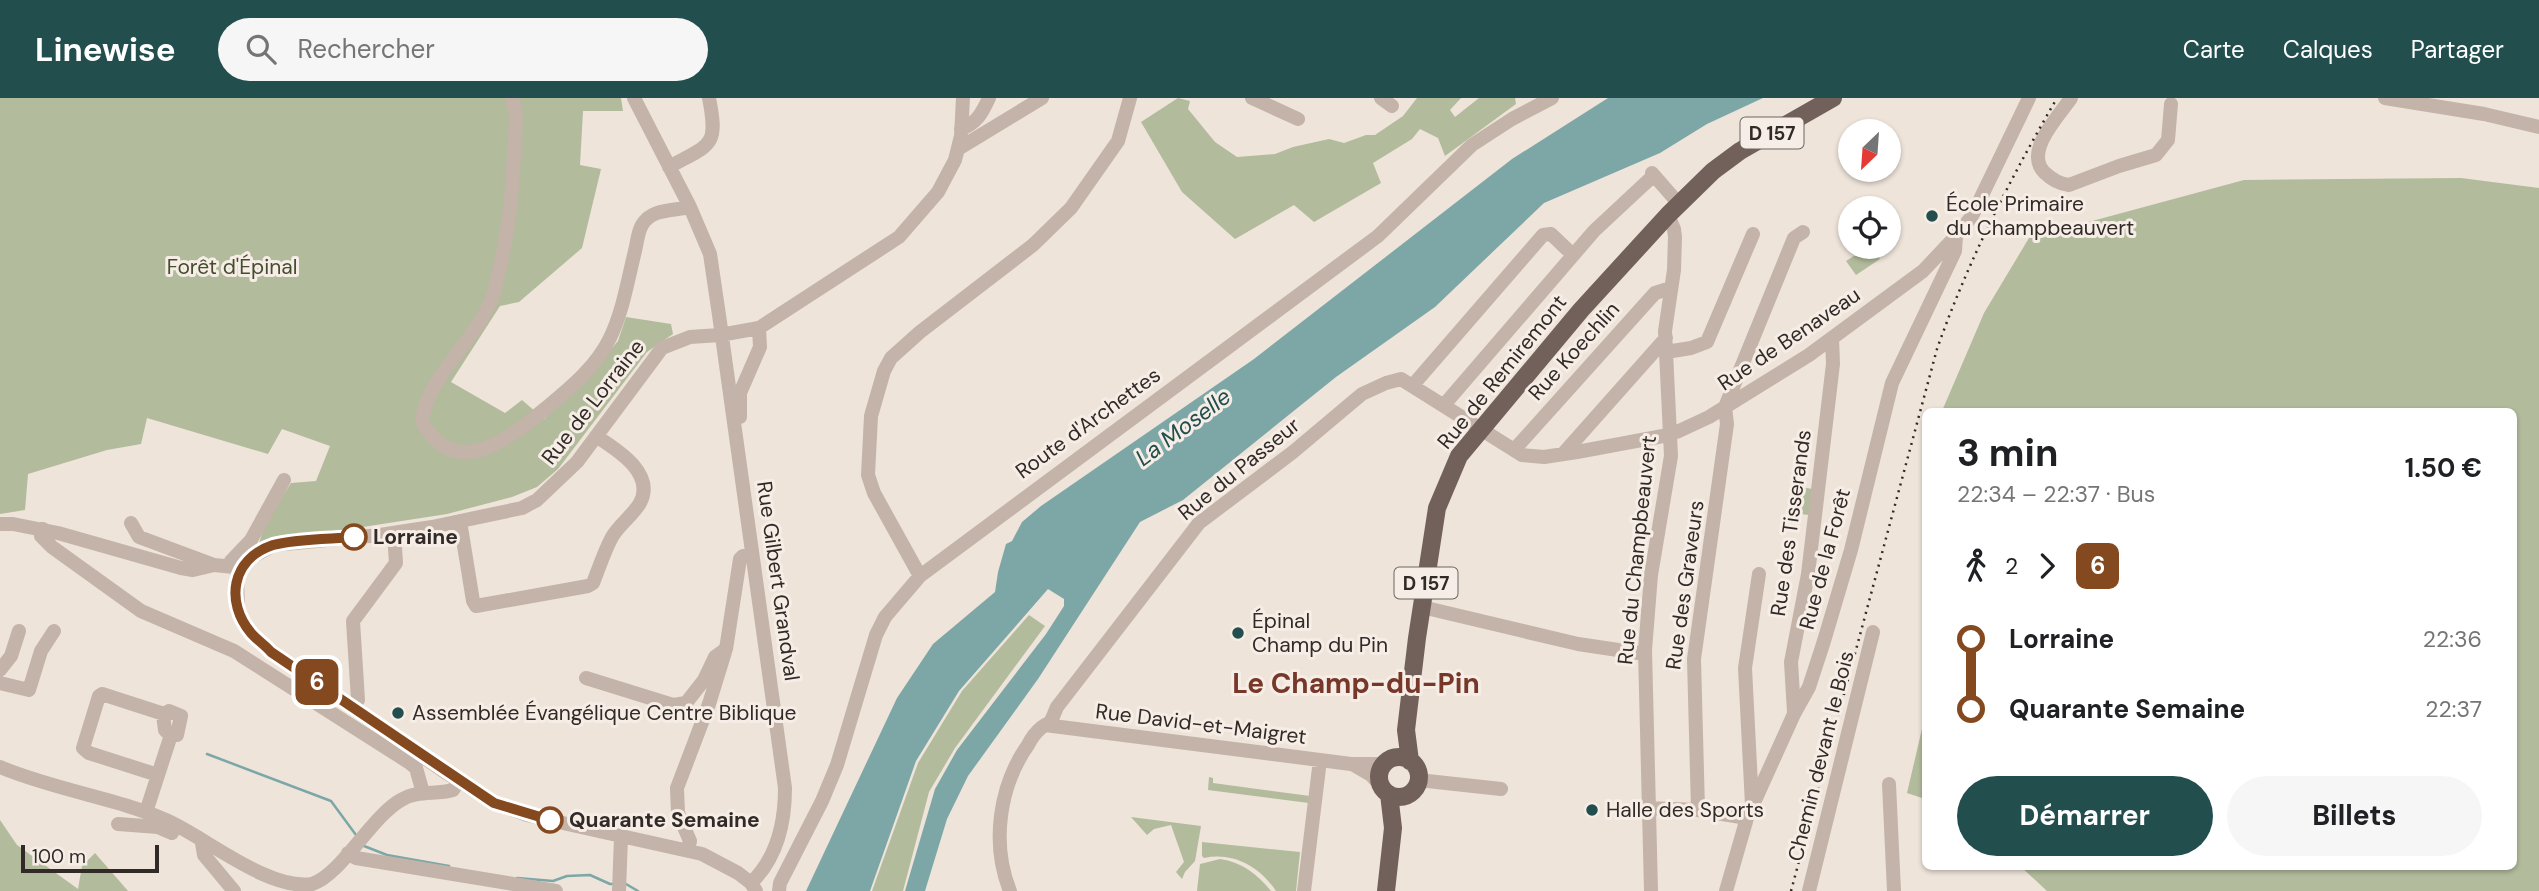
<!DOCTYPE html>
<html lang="fr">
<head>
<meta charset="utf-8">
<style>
  :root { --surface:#fff; --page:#f6f6f6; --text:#202124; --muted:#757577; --accent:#224e4e }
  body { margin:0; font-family:"DM Sans",sans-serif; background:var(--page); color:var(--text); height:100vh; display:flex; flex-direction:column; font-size:26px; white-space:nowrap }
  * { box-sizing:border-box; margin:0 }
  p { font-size:23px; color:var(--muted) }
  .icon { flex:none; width:38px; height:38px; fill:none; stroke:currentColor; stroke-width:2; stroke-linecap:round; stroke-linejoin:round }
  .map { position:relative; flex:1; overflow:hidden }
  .side { position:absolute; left:1922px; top:310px; width:595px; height:462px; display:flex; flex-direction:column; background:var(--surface); border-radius:10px; box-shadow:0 2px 5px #0004 }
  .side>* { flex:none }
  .badge { padding:0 14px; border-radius:10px; font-size:24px; line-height:46px }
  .needle { width:46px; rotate:205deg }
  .fabs { position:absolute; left:1838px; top:21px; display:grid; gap:14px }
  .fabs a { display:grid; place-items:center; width:63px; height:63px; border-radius:50%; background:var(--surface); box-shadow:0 2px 5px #0004; font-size:35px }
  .scale { position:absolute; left:21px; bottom:18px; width:138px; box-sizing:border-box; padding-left:7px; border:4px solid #322a27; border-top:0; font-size:19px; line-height:24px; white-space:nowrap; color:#322a27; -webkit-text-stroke:5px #f6eee6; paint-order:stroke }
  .map>.badge { position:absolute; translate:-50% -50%; box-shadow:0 0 0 4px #fff }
  .legs { display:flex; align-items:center; gap:10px; height:77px; padding:0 35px; font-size:23px }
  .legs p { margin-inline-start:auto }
  .head { display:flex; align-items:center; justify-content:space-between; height:119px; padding:0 35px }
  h1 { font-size:38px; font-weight:700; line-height:52px }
  .primary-button { display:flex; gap:14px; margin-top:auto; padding:14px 35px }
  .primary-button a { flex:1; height:80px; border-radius:42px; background:var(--accent); color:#fff; font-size:28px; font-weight:700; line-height:80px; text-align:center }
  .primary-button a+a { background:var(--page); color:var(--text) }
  ul { padding:0 35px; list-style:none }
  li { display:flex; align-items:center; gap:24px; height:70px; font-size:26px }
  li i { display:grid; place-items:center; width:10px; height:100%; margin:0 9px; background:currentColor }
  li i::after { content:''; width:18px; height:18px; margin:-9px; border:5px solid; border-radius:50%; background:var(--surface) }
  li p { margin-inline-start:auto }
  li:first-child i { background:linear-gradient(#0000 50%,currentColor 0) }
  li:last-child i { background:linear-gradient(currentColor 50%,#0000 0) }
  header { display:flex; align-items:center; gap:42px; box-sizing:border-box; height:98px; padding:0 35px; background:var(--accent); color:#fff }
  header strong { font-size:33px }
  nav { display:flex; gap:38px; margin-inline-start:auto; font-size:24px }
  .search { width:490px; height:63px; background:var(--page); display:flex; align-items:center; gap:18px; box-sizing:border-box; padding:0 24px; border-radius:38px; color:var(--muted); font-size:26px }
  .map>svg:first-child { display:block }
  .green { fill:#b2bb9c }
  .water { fill:#7da7a7 }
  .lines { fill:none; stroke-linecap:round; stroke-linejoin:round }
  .stream { stroke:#7da7a7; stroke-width:2.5 }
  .minor { stroke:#c4b3a8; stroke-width:14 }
  .major { stroke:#72615a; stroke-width:18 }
  .rail { stroke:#322a27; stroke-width:2.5; stroke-dasharray:2 5; stroke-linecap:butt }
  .line-1-casing { stroke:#fff; stroke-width:16 }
  .line-1 { stroke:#85491f; stroke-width:10 }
  .poi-dot { fill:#224e4e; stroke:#f6eee6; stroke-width:2.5 }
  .stop-1-dot { fill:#fff; stroke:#85491f; stroke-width:3.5 }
  .labels { text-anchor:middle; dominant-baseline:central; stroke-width:6; stroke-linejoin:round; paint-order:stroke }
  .shield { fill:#f6eee6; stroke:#6d6560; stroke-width:2 }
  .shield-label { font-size:19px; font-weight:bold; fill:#322a27 }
  .poi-label { font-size:21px; fill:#322a27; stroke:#f6eee6; text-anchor:start }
  .park-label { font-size:21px; fill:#444d2e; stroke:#f6eee6 }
  .street-label { font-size:21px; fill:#322a27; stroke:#f6eee6 }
  .stop-label { font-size:21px; font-weight:bold; fill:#322a27; stroke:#f6eee6; text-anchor:start }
  .water-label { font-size:23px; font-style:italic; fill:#224e4e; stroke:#f6eee6 }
  .district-label { font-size:28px; font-weight:bold; fill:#77382a; stroke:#f6eee6 }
</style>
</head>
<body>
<header>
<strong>Linewise</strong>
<div class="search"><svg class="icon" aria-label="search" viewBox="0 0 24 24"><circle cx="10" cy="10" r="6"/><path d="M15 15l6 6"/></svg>Rechercher</div>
<nav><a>Carte</a><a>Calques</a><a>Partager</a></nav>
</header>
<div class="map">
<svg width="2539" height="793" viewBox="0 0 2539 793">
  <rect width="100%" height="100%" fill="#eee4da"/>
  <!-- green -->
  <path class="green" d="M0 0H621L623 13H583L580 67 601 71 582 150 519 204 500 208 451 284 505 315 522 302 544 321 593 273 618 243 626 219 671 226 673 236 647 254 558 371 537 389 512 399 447 416 259 445 266 424 291 385 316 383 330 348 282 331 268 356 147 320 141 346 107 352 28 376 25 412 0 416Z
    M1178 0 1190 3 1188 11 1215 44 1237 59 1275 56 1293 49 1329 41 1344 45 1366 37H1375L1403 18 1417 0H1461L1450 12 1455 19 1479 0H1515L1516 6 1445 58 1438 40 1420 31 1412 41 1373 65 1381 85 1314 124 1294 107 1235 141 1182 94 1141 24Z
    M2461 80 2539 90V793H2047L2020 768H2513V313H1942L1984 215 2029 140 2244 82Z
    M1868 149H1872L1880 161 1856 177 1846 163Z
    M1792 388 1813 391 1810 417 1790 415Z
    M1029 517 1045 528 955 650 929 694 903 793H872L918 665 962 593Z
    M1925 618V701L1907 695Z
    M1209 679 1213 680V685L1310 698 1309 705 1208 692Z
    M1131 719 1201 728 1195 763 1185 774 1182 781 1176 774 1184 764 1171 727 1154 731 1147 737Z
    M0 722 17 747 78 791 82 768 95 755 128 793H0Z
    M1202 744 1300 754 1296 793H1276C1259 768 1233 754 1204 760L1202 758Z
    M1220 761C1242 764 1257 776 1271 793H1197L1200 766Z"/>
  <!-- water -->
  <path class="water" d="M1608 0H1763L1707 26 1660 55 1544 105 1435 209 1336 279 1183 402 1140 424 1038 581 968 678 947 721 925 793H905L935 691 957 652 1046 536 1064 508V501L1048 491 959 593 916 663 870 793H806L897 600 933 546 995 494 998 474 1006 446 1012 443 1022 424 1041 408 1254 261 1512 61Z"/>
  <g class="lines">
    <!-- stream -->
    <path class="stream" d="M207 656 331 703 356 737
      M364 748 387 757 449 768
      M517 780 553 783 567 778 590 777 610 786H616
      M626 786 638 793"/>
    <!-- minor -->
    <path class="minor" d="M512 0 516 15C514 67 512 118 500 169 497 179 496 190 492 200 475 244 427 279 422 323 455 385 510 340 546 310 570 290 596 269 610 240 623 213 628 181 635 153 637 145 638 133 642 127 652 110 674 113 690 109
      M634 0 690 109 710 156 719 217 785 690C785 726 777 760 751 785
      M1252 0 1298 21
      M1381 0 1392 8
      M2071 0C2059 18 2024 53 2044 74 2051 81 2060 86 2069 87L2119 68 2156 57 2168 42 2171 6
      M2385 0 2484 16 2539 29
      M961 31C977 25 982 15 989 0
      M958 51 1042 0
      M669 69C710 46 719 50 709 0
      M1652 75 1679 106
      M1666 254 1691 250 1707 244 1753 136
      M1413 287 1543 137 1551 136 1573 157
      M1444 307 1594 133 1653 78
      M740 319V295L760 249 759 230
      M1514 352 1655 195 1671 190
      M1563 356 1666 240
      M460 423 473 503 476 508 588 488 593 485C599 470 604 454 612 439 619 427 633 417 640 405 656 375 616 351 596 338
      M131 425 139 439 214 467 234 469 239 473
      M0 426H13L58 435 181 470 193 472 214 467
      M43 431 41 438 52 449 141 513 234 553 410 665 416 670 423 695
      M229 468 231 463 251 442 284 382
      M920 478 874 395 868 377 871 318 884 273 891 260 920 234 1033 147 1071 110 1118 43 1130 0
      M1422 509 1578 546 1645 556
      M0 572 11 558 19 533
      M586 580 673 607 686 605 704 582 715 559 726 551 740 461 743 458 752 456
      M0 585 29 592 41 553 54 533
      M353 609 358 602 353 523 396 465 394 435
      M169 613 181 618 177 637 169 636 165 632 163 617Z
      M1794 614 1791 564 1808 476 1833 266 1832 240
      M1045 627 1351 666H1385
      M1352 666 1371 677 1382 689
      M0 669C54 692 114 699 168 723 206 740 269 793 312 786 340 778 372 718 401 702 417 692 436 697 453 692L459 682
      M158 677 89 655 83 650 99 598 102 596 164 616
      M1418 682 1501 691
      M1889 686 1894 793
      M1752 707 1745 570 1759 476
      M1648 710 1698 712 1747 720
      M1698 712 1694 561 1727 326 1725 309 1794 140 1803 134
      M146 714 171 637
      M118 726 158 729 172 735
      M202 745 204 757 234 793
      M688 752 690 743 678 715 677 690 709 606 725 554
      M348 755 356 760 556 793
      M619 793 621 739
      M756 793 751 785 738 775 702 756 527 717 494 705 442 672 271 554 250 534 238 514 237 478 250 460 274 447 380 437 432 429 522 410 537 402 577 364 662 250 690 239 720 237 759 230 899 139 938 94 955 62 961 38 963 0
      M779 793 780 785 822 703 837 667 876 537 885 519 920 478 1378 138 1472 47 1512 21 1552 0
      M1010 793C991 746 999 688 1028 647 1031 641 1036 634 1041 630 1044 627 1047 627 1050 624 1053 620 1055 613 1057 609L1199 425 1293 354 1362 296 1386 285 1401 281 1522 357 1544 359 1577 354 1663 338 1679 333 1709 319 1809 257 1923 173 1956 138 1972 118 2029 0
      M1304 793 1320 662
      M1651 793 1645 552 1651 477 1671 358 1665 233 1674 172 1675 139 1674 131 1668 117
      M1726 793 1747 720 1794 616 1809 589 1824 543 1851 452 1892 285 1955 153 1956 138
      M1809 793 1873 534"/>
    <!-- major -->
    <path class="major" d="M1379 679a20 20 0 1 1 40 0a20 20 0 1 1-40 0Z
      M1410 663 1406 632 1417 540 1437 410 1459 358 1581 212 1668 117 1713 73 1740 53 1833 0
      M1386 793 1393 730 1389 696"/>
    <!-- rail -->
    <path class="rail" d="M1791 793 1937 251C1968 163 2010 81 2057 0"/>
  </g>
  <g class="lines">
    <defs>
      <path id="line-1" d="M354 439C331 441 294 441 273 447 231 461 225 504 251 535 257 542 265 547 271 554L494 705 550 722"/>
    </defs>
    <!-- line-1 casing -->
    <use href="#line-1" class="line-1-casing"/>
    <!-- line-1 -->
    <use href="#line-1" class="line-1"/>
  </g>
  <!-- markers -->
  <g class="poi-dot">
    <circle cx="1932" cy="118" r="7"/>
    <circle cx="1238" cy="535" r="7"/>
    <circle cx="398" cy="615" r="7"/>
    <circle cx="1592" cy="712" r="7"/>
  </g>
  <g class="stop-1-dot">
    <circle cx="354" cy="439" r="12"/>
    <circle cx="550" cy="722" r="12"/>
  </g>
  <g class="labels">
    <!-- shield labels -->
    <g class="shield">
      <rect x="1740.5" y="19.5" width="63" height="31" rx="5"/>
      <rect x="1394.5" y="469.5" width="63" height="31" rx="5"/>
    </g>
    <g class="shield-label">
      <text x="1772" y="35">D 157</text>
      <text x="1426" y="485">D 157</text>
    </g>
    <!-- poi labels -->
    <g class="poi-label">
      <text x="1946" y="106">École Primaire<tspan x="1946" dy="24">du Champbeauvert</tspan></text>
      <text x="1252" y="523">Épinal<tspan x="1252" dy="24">Champ du Pin</tspan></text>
      <text x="412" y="615">Assemblée Évangélique Centre Biblique</text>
      <text x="1606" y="712">Halle des Sports</text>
    </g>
    <!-- park labels -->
    <g class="park-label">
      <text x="232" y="169">Forêt d'Épinal</text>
    </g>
    <!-- street labels -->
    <g class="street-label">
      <text transform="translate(1789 241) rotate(-34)">Rue de Benaveau</text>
      <text transform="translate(1574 253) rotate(-48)">Rue Koechlin</text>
      <text transform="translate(1502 274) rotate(-51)">Rue de Remiremont</text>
      <text transform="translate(593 304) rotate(-52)">Rue de Lorraine</text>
      <text transform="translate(1088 325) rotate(-36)">Route d'Archettes</text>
      <text transform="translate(1239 371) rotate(-39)">Rue du Passeur</text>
      <text transform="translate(1791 425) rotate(-82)">Rue des Tisserands</text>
      <text transform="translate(1637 452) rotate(-84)">Rue du Champbeauvert</text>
      <text transform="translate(1825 461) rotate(-75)">Rue de la Forêt</text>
      <text transform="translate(778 483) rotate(82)">Rue Gilbert Grandval</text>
      <text transform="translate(1685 487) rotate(-82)">Rue des Graveurs</text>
      <text transform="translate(1201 626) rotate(7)">Rue David-et-Maigret</text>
      <text transform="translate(1821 658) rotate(-76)">Chemin devant le Bois</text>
    </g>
    <!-- stop labels -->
    <g class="stop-label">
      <text x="373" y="439">Lorraine</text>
      <text x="569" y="722">Quarante Semaine</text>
    </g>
    <!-- water labels -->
    <g class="water-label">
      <text transform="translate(1183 329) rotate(-37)">La Moselle</text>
    </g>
    <!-- district labels -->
    <g class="district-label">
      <text x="1356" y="585">Le Champ-du-Pin</text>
    </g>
  </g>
</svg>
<div class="fabs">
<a><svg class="needle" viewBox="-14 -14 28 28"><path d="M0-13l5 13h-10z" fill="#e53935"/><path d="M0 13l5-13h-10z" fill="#757577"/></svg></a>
<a><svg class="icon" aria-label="locate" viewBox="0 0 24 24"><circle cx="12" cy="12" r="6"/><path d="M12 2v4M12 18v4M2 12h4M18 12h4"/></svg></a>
</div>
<div class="scale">100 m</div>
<b class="badge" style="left:317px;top:584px;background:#85491f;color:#fff">6</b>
<section class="side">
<div class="head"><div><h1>3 min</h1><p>22:34 – 22:37 · Bus</p></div><b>1.50 €</b></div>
<div class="legs"><svg class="icon" aria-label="walk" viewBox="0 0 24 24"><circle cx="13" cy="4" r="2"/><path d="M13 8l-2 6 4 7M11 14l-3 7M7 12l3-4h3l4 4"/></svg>2<svg class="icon" aria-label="forward" viewBox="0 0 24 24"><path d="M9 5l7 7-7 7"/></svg><b class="badge" style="background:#85491f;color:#fff">6</b></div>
<ul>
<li><i style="color:#85491f"></i><b>Lorraine</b><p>22:36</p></li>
<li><i style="color:#85491f"></i><b>Quarante Semaine</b><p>22:37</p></li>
</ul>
<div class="primary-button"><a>Démarrer</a><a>Billets</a></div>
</section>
</div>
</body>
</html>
